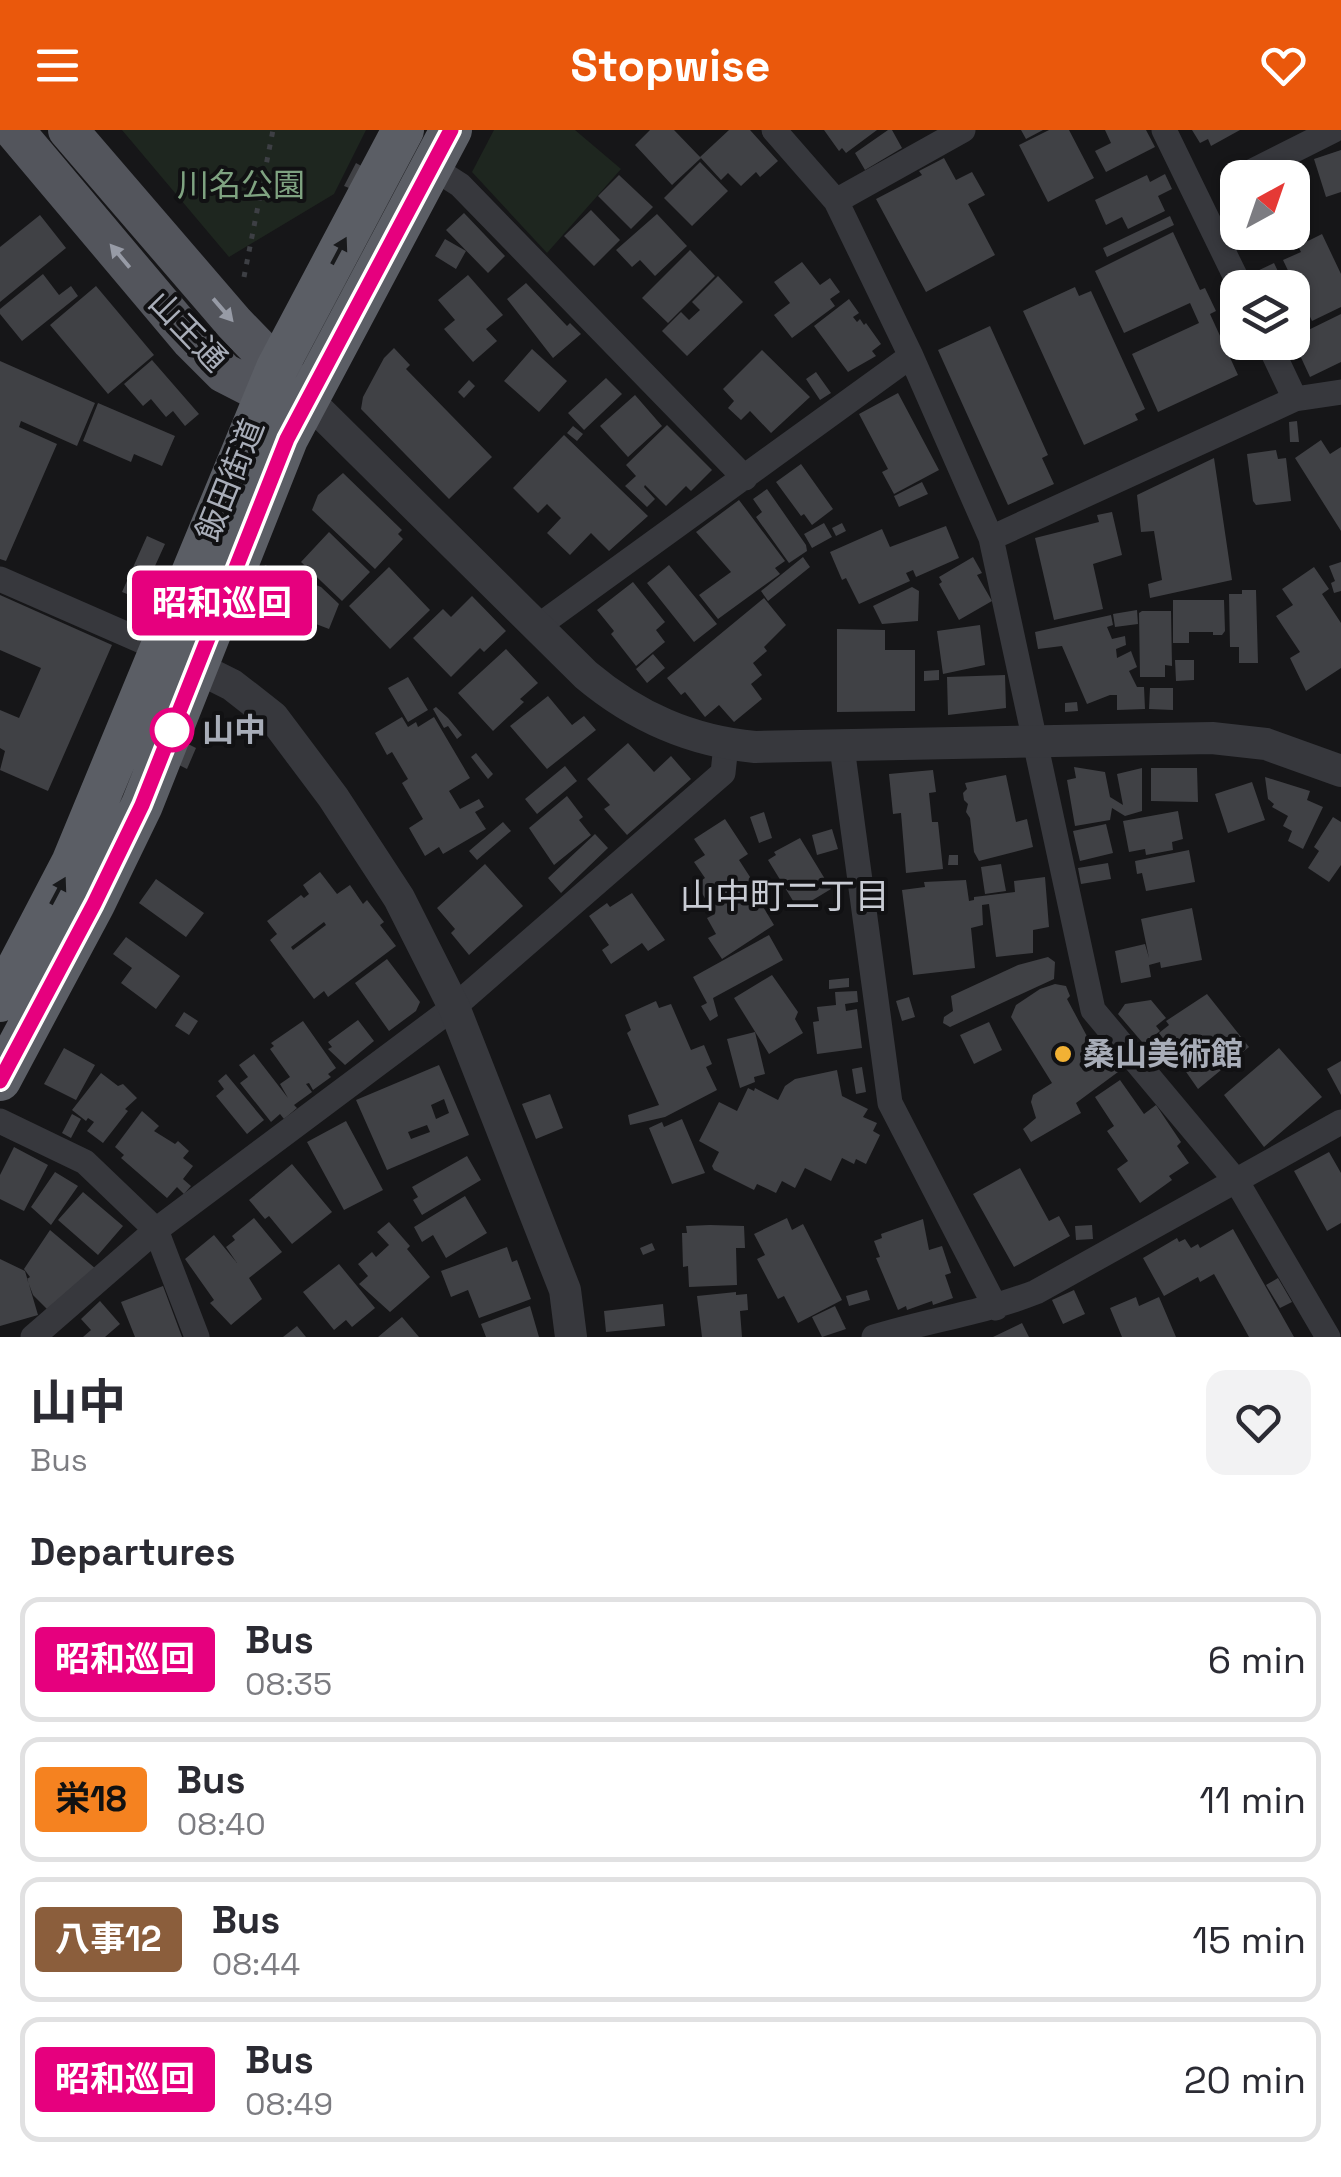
<!DOCTYPE html>
<html lang="en">
<head>
<meta charset="utf-8">
<style>
  :root { --surface:#fff; --page:#f2f2f3; --text:#2b2b33; --muted:#7c7c81; --line:#e1e1e2; --accent:#ea580c }
  body { margin:0; font-family:"Space Grotesk","Noto Sans JP",sans-serif; background:var(--page); color:var(--text); height:100vh; display:flex; flex-direction:column; font-size:38px; white-space:nowrap }
  * { box-sizing:border-box; margin:0 }
  p { font-size:32px; color:var(--muted) }
  .icon { flex:none; width:55px; height:55px; fill:none; stroke:currentColor; stroke-width:2; stroke-linecap:round; stroke-linejoin:round }
  .map { position:relative; height:1207px; overflow:hidden }
  .sheet { display:flex; flex-direction:column; background:var(--surface); flex:1 }
  .sheet>* { flex:none }
  .badge { padding:0 20px; border-radius:8px; font-size:35px; line-height:65px }
  .needle { width:65px; rotate:40deg }
  .buttons { position:absolute; left:1220px; top:30px; display:grid; gap:20px }
  .buttons a { display:grid; place-items:center; width:90px; height:90px; border-radius:20px; background:var(--surface); box-shadow:0 2px 8px #0004; font-size:50px }
  .map>.badge { position:absolute; translate:-50% -50%; box-shadow:0 0 0 5px #fff }
  h2 { padding:0 30px; font-size:38px; line-height:90px }
  .round { display:grid; place-items:center; flex:none; width:105px; height:105px; border-radius:20px; background:var(--page) }
  .summary { display:flex; align-items:center; justify-content:space-between; height:170px; padding:0 30px }
  h1 { font-size:48px; font-weight:700; line-height:75px }
  ul { padding:0; list-style:none }
  li { display:flex; align-items:center; gap:30px; height:125px; margin:0 20px 15px; padding:0 10px; border:5px solid var(--line); border-radius:20px }
  li div { flex:1 }
  li b { display:block; font-size:38px }
  li em { font-style:normal }
  li .badge { min-width:110px; font-weight:700; text-align:center }
  header { display:flex; justify-content:space-between; align-items:center; height:130px; padding:0 30px; background:var(--accent); color:#fff; font-size:45px; font-weight:700 }
  .map>svg:first-child { display:block }
  .green { fill:#1e261f }
  .building { fill:#404145; fill-rule:evenodd }
  .lines { fill:none; stroke-linecap:round; stroke-linejoin:round }
  .path { stroke:#3d3f44; stroke-width:5; stroke-dasharray:5 8; stroke-linecap:butt }
  .minor { stroke:#37383d; stroke-width:25 }
  .tertiary { stroke:#37383d; stroke-width:32 }
  .primary { stroke:#53555c; stroke-width:40 }
  .trunk { stroke:#5b5e65; stroke-width:42 }
  .oneway { fill:#18191b }
  .oneway2 { fill:#979ba6 }
  .line-casing { stroke:#fff; stroke-width:22 }
  .line { stroke:#e6007e; stroke-width:15 }
  .stop-dot { fill:#fff; stroke:#e6007e; stroke-width:5 }
  .poi-dot { fill:#f2b134; stroke:#111113; stroke-width:4 }
  .labels { text-anchor:middle; dominant-baseline:central; stroke-width:8; stroke-linejoin:round; paint-order:stroke }
  .park-label { font-size:32px; fill:#7fa381; stroke:#111113 }
  .street-label { font-size:32px; fill:#a8adb8; stroke:#111113 }
  .stop-label { font-size:32px; font-weight:bold; fill:#a8adb8; stroke:#111113; text-anchor:start }
  .poi-label { font-size:32px; font-weight:bold; fill:#a8adb8; stroke:#111113; text-anchor:start }
  .neighbourhood-label { font-size:35px; fill:#c9ccd4; stroke:#111113 }
</style>
</head>
<body>
<header><svg class="icon" aria-label="menu" viewBox="0 0 24 24"><path d="M4 6h16M4 12h16M4 18h16"/></svg>Stopwise<svg class="icon" aria-label="heart" viewBox="0 0 24 24"><path d="M12 20l-8-8c-3-5 5-10 8-4 3-6 11-1 8 4z"/></svg></header>
<div class="map">
<svg width="1341" height="1207" viewBox="0 0 1341 1207">
  <rect width="100%" height="100%" fill="#161618"/>
  <!-- green -->
  <path class="green" d="M122 0H366L334 64 229 127Z
    M494 0H575L621 39 547 123 472 42Z"/>
  <!-- building -->
  <path class="building" d="M650 0H674L701 28 672 55 635 15Z
    M729 0H750L778 31 760 47 756 42 741 56 728 43 721 50 700 27Z
    M824 0H877L846 23 842 18 839 21Z
    M888 0H892L902 18 865 40 855 23Z
    M1021 0H1043L1026 9Z
    M1049 0H1069L1094 48 1048 72 1019 15Z
    M1105 0H1146L1155 17 1106 42 1095 21 1111 13Z
    M1192 0H1240L1211 16 1208 9 1200 13Z
    M1341 20V62L1326 67 1314 29Z
    M944 28 956 50 972 42 985 65 968 74 995 125 926 162 876 69 922 45 919 41Z
    M700 32 728 61 692 96 664 68Z
    M356 33 365 38 354 60 344 56Z
    M1165 44 1172 59 1158 66 1165 81 1128 99 1122 87 1106 95 1095 70 1147 45 1150 52Z
    M619 45 653 77 631 99 598 66Z
    M591 80 620 110 594 136 564 106Z
    M464 83 505 126 488 143 446 100Z
    M657 84 687 116 655 146 640 130 632 137 616 120Z
    M40 85 66 118 0 172V117Z
    M1170 86 1174 95 1107 127 1103 118Z
    M1173 102 1200 160 1205 158 1216 181 1210 184 1238 245 1158 282 1132 224 1199 193 1190 173 1124 203 1095 141Z
    M1322 104 1341 144V177L1312 191 1283 130 1301 122 1298 116Z
    M445 109 466 121 456 139 435 126Z
    M690 120 715 146 668 193 642 168Z
    M802 132 820 155 830 148 840 162 830 169 835 176 792 208 774 185 790 173 774 152Z
    M1274 133 1286 158H1261L1253 143Z
    M43 144 59 165 71 156 78 166 22 211 0 184V179Z
    M468 145 503 185 486 199 497 211 473 232 444 199 455 190 438 170Z
    M718 146 743 172 687 226 662 201 681 182 689 190 700 180 692 172Z
    M526 153 567 196 570 193 581 204 553 228 507 169Z
    M96 156 154 225 108 264 50 195Z
    M1075 157 1079 166 1091 161 1145 279 1135 284 1138 290 1084 315 1023 181Z
    M849 169 859 183 853 187 857 192 860 189 864 195 866 193 881 214 872 221 876 226 848 242 814 196Z
    M1341 184V232L1310 247 1292 208Z
    M990 196 1048 325 1042 328 1054 354 1008 375 938 220Z
    M394 218 410 235 406 239 492 327 449 369 361 279 363 267 384 228Z
    M532 219 567 251 539 282 504 251Z
    M762 220 810 267 771 303 750 281 741 290 728 278 734 271 723 259Z
    M152 230 199 284 185 296 173 281 166 287 151 269 143 276 124 254Z
    M0 231 95 273 77 316 21 291 19 297 57 314 6 431 0 429Z
    M816 242 831 263 820 270 806 249Z
    M606 248 622 264 584 300 568 283Z
    M469 250 475 256 464 268 458 262Z
    M898 263 939 340 894 364 882 342 888 339 859 284Z
    M635 265 662 296 628 327 600 296Z
    M98 273 175 306 162 336 134 324 131 332 83 311Z
    M1297 291 1299 312H1290L1289 292Z
    M667 295 712 340 691 361 686 356 666 376 645 355 644 357 655 369 647 377 625 356 636 346 626 335Z
    M573 296 583 304 577 311 567 303Z
    M564 305 648 386 609 421 591 403 570 425 547 403 561 388 547 374 538 383 513 358Z
    M1321 310 1330 324 1341 317V401L1295 328Z
    M1276 320 1278 329 1286 328 1291 371 1256 375 1253 371 1247 324Z
    M1214 328 1232 450 1150 468 1148 454 1162 450 1154 401 1141 402 1137 365Z
    M801 334 833 379 812 395 804 384 801 386 776 352Z
    M343 343 402 400 398 404 403 409 375 439 312 380 318 365Z
    M922 352 928 364 899 377 894 366Z
    M767 359 806 415 807 421 789 433 756 387 762 382 753 369Z
    M739 370 785 431 775 438 780 444 718 489 699 465 731 442 696 402Z
    M1112 382 1122 425 1093 434 1103 479 1054 490 1035 408 1099 392 1097 385Z
    M824 393 832 407 812 418 804 404Z
    M842 393 846 401 836 406 832 398Z
    M946 396 959 428 916 447 913 440 906 443 910 451 859 474 846 448 842 450 830 422 882 399 890 417Z
    M329 402 370 442 342 471 301 432Z
    M147 406 165 414 140 469 122 462Z
    M803 427 810 437 768 471 761 461Z
    M973 427 982 443 977 445 992 471 959 490 939 454 942 452 939 447Z
    M1341 432V461L1334 463 1331 453 1335 451 1329 436Z
    M265 435 321 457 339 474 329 499 251 469Z
    M669 435 717 494 694 512 647 453Z
    M389 437 430 480 390 519 349 476Z
    M1314 437 1329 459 1322 464 1341 493V538L1306 561 1290 528 1300 522 1276 486 1293 475 1282 459Z
    M633 452 665 492 656 500 665 512 636 536 611 504 614 501 597 480Z
    M912 457 919 461 918 491 882 494 873 476Z
    M1242 460H1256L1258 533H1239V517H1230L1229 464H1242Z
    M0 465 112 515 48 661 0 640 5 621 0 618V580L19 588 41 538 0 520Z
    M472 466 506 501 484 522 480 518 451 547 413 508 443 479 451 487Z
    M764 468 786 495 764 517 767 521 753 533 762 545 751 554 762 569 734 592 719 575 705 587 685 562 681 565 667 548Z
    M1173 470H1224L1225 501 1222 505H1213V502H1189V513H1173Z
    M1137 480 1138 494 1115 497 1113 484Z
    M1142 481H1171L1172 536 1165 535V547H1140L1139 483Z
    M1111 485 1113 495 1107 497 1112 509 1125 506 1126 515 1116 519 1117 528 1131 521 1137 537 1129 541 1137 557H1144L1145 579 1117 580V565H1110L1087 574 1062 516 1038 519 1035 502Z
    M980 495 985 535 943 544 937 501Z
    M837 499 885 500V520H915V581L837 582Z
    M506 519 538 553 520 569 524 572 493 601 458 563Z
    M653 524 665 538 647 553 636 539Z
    M1175 530H1194V550L1176 551Z
    M939 540V550L924 551V541Z
    M1005 545 1006 578 948 585 947 547Z
    M408 547 428 580 408 592 388 558Z
    M1150 558H1173V580L1149 579Z
    M548 566 572 595 584 586 596 600 547 639 510 596Z
    M1077 572 1078 581 1065 582V573Z
    M436 577 448 588 462 605 457 609 448 596 444 598 433 579Z
    M402 587 408 597 416 592 418 597 434 587 470 648 449 661 460 679 479 669 484 677 475 682 486 699 443 724 439 717 425 726 409 698 423 689 402 653 408 649 392 622 387 625 375 603Z
    M628 613 654 642 671 626 691 649 627 705 604 679 610 675 587 649Z
    M188 614 196 618 187 639 179 635Z
    M476 623 493 644 488 649 471 627Z
    M565 636 577 651 537 684 525 669Z
    M1074 637 1105 642 1110 667 1123 675 1117 644 1142 638V681L1125 686 1112 678 1110 690 1075 696 1067 650 1076 648Z
    M1151 638H1197L1198 672 1151 671Z
    M933 640 936 662 929 663 932 692H938L943 739 906 743 901 683 893 684 889 644Z
    M1006 645 1016 692 1027 689 1033 717 979 731 974 722 970 688 966 682 968 674 964 670 963 663 967 659 965 653Z
    M1265 647 1310 661 1307 670 1323 677 1303 719 1288 711 1292 701 1283 696 1288 686 1272 677 1274 674 1268 669Z
    M1252 652 1265 690 1228 703 1215 664Z
    M567 666 583 687 579 690 591 705 554 735 529 698Z
    M1178 681 1183 709 1172 712 1173 720 1146 725 1145 719 1129 722 1123 691Z
    M764 682 772 708 759 713 750 687Z
    M1333 687 1341 692V735L1329 752 1308 738 1319 721 1314 717Z
    M725 689 748 724 739 730 767 773 762 775 774 795 722 829 708 808 716 804 707 788 715 784 696 754 705 748 694 732 705 725 694 709Z
    M503 692 511 701 477 730 469 721Z
    M1106 694 1113 723 1080 731 1073 701Z
    M832 699 838 719 817 725 812 705Z
    M595 704 608 718 561 763 548 748Z
    M800 708 831 759 798 779 768 730 776 725 774 722Z
    M1189 720 1195 752 1146 761 1142 743 1137 744 1135 731Z
    M949 725H958V735H948Z
    M1108 733 1111 749 1081 754 1078 738Z
    M485 734 523 776 469 825 451 803 455 799 437 778Z
    M1001 734 1006 761 985 764 981 737Z
    M320 742 337 764 350 755 363 774 367 770 384 792 380 795 396 816 328 867 324 861 314 869 270 810 277 804 267 791 301 765 304 768 309 764 303 755ZM324 792 326 795 293 820 291 817Z
    M1045 747 1049 797 1033 800V823L996 827 989 774 982 775 983 795 971 798 975 838 913 845 902 760 925 757 924 752 966 750 969 771 974 770V767L1015 762 1014 751Z
    M156 749 204 783 186 807 139 773Z
    M632 763 665 810 648 821 642 813 611 834 602 820 609 815 589 786 607 773 610 777Z
    M1192 778 1202 830 1161 838 1160 832 1149 835 1151 847 1121 853 1115 821 1145 814 1149 828 1141 789Z
    M769 805 783 830 713 868 718 886 710 891 701 876 707 873 693 847Z
    M126 807 180 846 156 879 121 853 132 838 113 824Z
    M1048 827 1055 832 1054 849 950 897 943 893 944 887 953 881 951 866 1018 835Z
    M387 829 420 872 416 881 389 901 355 853Z
    M772 845 798 882 795 889 803 903 769 924 734 868Z
    M849 848V857L829 859V850Z
    M1055 854 1066 856 1070 866 1067 869 1089 910 1093 909 1100 915 1118 942 1076 973 1081 983 1031 1012 1023 999 1036 988 1031 972 1033 965 1052 953 1011 887 1016 875 1040 859Z
    M857 861 858 872 845 874 846 881 857 879 862 918 817 924 813 892 819 891 817 877 836 875 835 862Z
    M1207 864 1249 917 1198 959 1159 903 1169 895 1166 891Z
    M909 867 915 887 902 891 896 871Z
    M1151 870 1166 888 1156 896 1160 901 1154 906 1158 911 1148 919 1118 884 1125 874Z
    M656 871 659 878 671 874 691 920 704 915 712 934 706 937 717 960 665 987 630 995 628 985 659 975 627 903 631 900 625 885Z
    M184 882 198 891 189 905 175 896Z
    M358 890 374 911 345 935 328 919 332 917 328 912Z
    M303 891 336 938 328 944 331 947 313 960 309 953 306 954 312 962 294 975 297 978 284 989 280 984 271 992 240 953 248 947 239 935 254 924 288 968 280 954 290 947 270 919 274 916 271 913Z
    M989 892 1002 920 974 934 960 905Z
    M755 902 765 944 754 947 755 952 740 958 727 909Z
    M64 918 95 935 76 970 44 954Z
    M1279 918 1322 967 1264 1017 1224 965Z
    M1341 931V965L1327 939Z
    M439 935 469 1005 387 1040 356 970ZM444 969 449 983 436 989 431 975ZM427 995 430 1002 411 1009 408 1002Z
    M862 937 866 962 856 964 852 939Z
    M837 940 842 966 868 979 863 987 877 993 873 1001 880 1005 866 1034 856 1029 854 1034 842 1028 831 1051 805 1038 795 1058 782 1051 776 1063 757 1054 754 1060 714 1040 712 1036 719 1022 699 1011 719 972 737 981 748 958 754 961 755 958 778 970 785 956 795 949Z
    M101 943 118 956 123 954 137 968 125 979 128 981 103 1013 87 1001 94 992 88 988 86 991 72 980Z
    M226 944 264 990 247 1004 216 966 224 959 218 951Z
    M1120 950 1144 984 1156 975 1181 1012 1177 1016 1189 1033 1169 1046 1172 1050 1140 1073 1117 1039 1128 1031 1107 1001 1114 996 1095 967Z
    M550 964 563 998 536 1009 522 974Z
    M142 981 159 996 154 1001 175 1014 178 1011 189 1021 183 1028 193 1036 183 1049 191 1056 184 1064 177 1057 167 1068 121 1028 124 1025 115 1017Z
    M72 984 81 989 71 1008 62 1003Z
    M682 989 705 1043 672 1054 649 998 662 992 664 997Z
    M346 991 383 1060 344 1080 307 1012Z
    M14 1017 48 1035 24 1081 0 1069V1045Z
    M1329 1022 1341 1043V1093L1327 1101 1294 1041Z
    M467 1026 481 1050 422 1085 413 1070 418 1067 412 1057Z
    M292 1034 332 1082 292 1114 269 1086 265 1089 249 1070Z
    M1020 1038 1049 1091 1059 1086 1070 1106 1014 1137 973 1064Z
    M55 1042 78 1056 51 1095 31 1077Z
    M83 1062 123 1096 98 1125 58 1090Z
    M465 1066 487 1103 446 1128 433 1105 422 1112 414 1097Z
    M254 1088 282 1122 249 1148 262 1169 231 1195 210 1173 214 1170 185 1129 214 1105 237 1133 226 1117 235 1110 232 1106Z
    M787 1088 792 1100 803 1094 842 1170 798 1193 784 1166 778 1169 757 1129 765 1125 754 1104Z
    M923 1089 929 1120 942 1116 951 1143 945 1145 953 1168 933 1175 932 1171 907 1180 906 1176 898 1180 876 1128 880 1127 874 1111 882 1108 881 1104Z
    M389 1092 410 1116 407 1119 430 1147 390 1182 359 1154 368 1146 358 1134 372 1122 376 1127 389 1115 377 1102Z
    M710 1095 744 1096 745 1118H736L737 1155 689 1157 688 1136 683 1137 682 1103H687L686 1096Z
    M1092 1095 1093 1109 1076 1110 1075 1096Z
    M1233 1099 1294 1207H1249L1214 1144 1200 1152 1198 1147 1164 1166 1143 1128 1177 1108 1179 1112 1185 1109 1191 1118 1198 1114 1200 1118Z
    M50 1100 96 1139 47 1179 33 1165 27 1149 30 1147 24 1139Z
    M652 1113 655 1120 643 1125 640 1118Z
    M507 1117 512 1132 517 1130 531 1169 479 1188 468 1160 451 1167 441 1141Z
    M0 1129 25 1141 38 1185 0 1196Z
    M339 1134 375 1178 352 1197 346 1190 334 1200 303 1162Z
    M1278 1148 1292 1172 1280 1178 1266 1155Z
    M163 1156 182 1207H135L121 1172Z
    M867 1160 870 1170 849 1176 846 1166Z
    M1074 1160 1085 1184 1063 1194 1052 1170Z
    M736 1162V1165L747 1164 748 1180 740 1181 742 1207H702L697 1166Z
    M1136 1167 1139 1176 1159 1167 1176 1207H1122L1110 1178Z
    M100 1171 120 1194 105 1207H83L91 1200 81 1189Z
    M663 1174 665 1196 606 1202 604 1181Z
    M530 1176 539 1207H486L481 1194Z
    M835 1176 846 1199 822 1207 812 1187Z
    M402 1187 419 1207H378Z
    M1022 1193 1029 1207H993Z
    M297 1196 306 1207H283Z"/>
  <g class="lines">
    <!-- path -->
    <path class="path" d="M244 147 273 0"/>
    <!-- minor -->
    <path class="minor" d="M774 0 836 71 911 226 991 408 1093 880 1237 1052 1328 1207
      M1164 0 1241 158
      M432 37 460 55 745 348
      M1239 48 1334 0
      M836 71 963 0
      M1268 212 1295 269
      M991 408 1295 269 1341 262
      M0 449 160 519
      M537 497 911 226
      M842 617 890 973 996 1178
      M0 991 85 1032 156 1100 197 1207
      M33 1207 156 1100 454 877 723 643 726 615
      M874 1207C928 1190 983 1183 1036 1162L1341 992"/>
    <!-- tertiary -->
    <path class="tertiary" d="M308 270 586 545C636 587 690 611 755 617L1212 608 1266 614 1341 641
      M196 537 232 555 273 587 333 667 399 768 454 877 565 1160 571 1207"/>
    <!-- primary -->
    <path class="primary" d="M14 0 191 210 224 243 265 264 299 269
      M68 0 235 194 299 260"/>
    <!-- trunk -->
    <path class="trunk" d="M0 871 72 733 277 238 403 0
      M0 950 94 774 142 675 287 309 451 0"/>
  </g>
  <!-- one-way arrows -->
  <defs><path id="oneway-solid" d="M-6-.8H1V-3.2L6.5 0L1 3.2V.8H-6Z" transform="scale(2.5)"/></defs>
  <g class="oneway">
    <use href="#oneway-solid" transform="translate(339 121) rotate(-62)"/>
    <use href="#oneway-solid" transform="translate(58 761) rotate(-62)"/>
  </g>
  <g class="oneway2">
    <use href="#oneway-solid" transform="translate(120 126) rotate(-130)"/>
    <use href="#oneway-solid" transform="translate(223 180) rotate(49)"/>
  </g>
  <g class="lines">
    <defs>
      <path id="line" d="M0 951 94 774 142 675 287 309 451 0"/>
    </defs>
    <!-- line casing -->
    <use href="#line" class="line-casing"/>
    <!-- line -->
    <use href="#line" class="line"/>
  </g>
  <!-- markers -->
  <circle class="stop-dot" cx="172" cy="600" r="20"/>
  <circle class="poi-dot" cx="1063" cy="924" r="10"/>
  <g class="labels">
    <!-- park labels -->
    <g class="park-label">
      <text x="241" y="55">川名公園</text>
    </g>
    <!-- street labels -->
    <g class="street-label">
      <text transform="translate(188 201) rotate(46)">山王通</text>
      <text transform="translate(230 350) rotate(-68)">飯田街道</text>
    </g>
    <!-- stop labels -->
    <g class="stop-label">
      <text x="202" y="600">山中</text>
    </g>
    <!-- poi labels -->
    <g class="poi-label">
      <text x="1083" y="924">桑山美術館</text>
    </g>
    <!-- neighbourhood labels -->
    <g class="neighbourhood-label">
      <text x="785" y="766">山中町二丁目</text>
    </g>
  </g>
</svg>
<div class="buttons">
<a><svg class="needle" viewBox="-14 -14 28 28"><path d="M0-13l5 13h-10z" fill="#e53935"/><path d="M0 13l5-13h-10z" fill="#7c7c81"/></svg></a>
<a><svg class="icon" aria-label="layers" viewBox="0 0 24 24"><path d="M12 4l9 5-9 5-9-5zM3 14l9 5 9-5"/></svg></a>
</div>
<b class="badge" style="left:222px;top:473px;background:#e6007e;color:#fff">昭和巡回</b>
</div>
<section class="sheet">
<div class="summary"><div><h1>山中</h1><p>Bus</p></div><a class="round"><svg class="icon" aria-label="heart" viewBox="0 0 24 24"><path d="M12 20l-8-8c-3-5 5-10 8-4 3-6 11-1 8 4z"/></svg></a></div>
<h2>Departures</h2>
<ul>
<li><span class="badge" style="background:#e6007e;color:#fff">昭和巡回</span><div><b>Bus</b><p>08:35</p></div><em>6 min</em></li>
<li><span class="badge" style="background:#f58220;color:#111">栄18</span><div><b>Bus</b><p>08:40</p></div><em>11 min</em></li>
<li><span class="badge" style="background:#8b5e3c;color:#fff">八事12</span><div><b>Bus</b><p>08:44</p></div><em>15 min</em></li>
<li><span class="badge" style="background:#e6007e;color:#fff">昭和巡回</span><div><b>Bus</b><p>08:49</p></div><em>20 min</em></li>
</ul>
</section>
</body>
</html>
